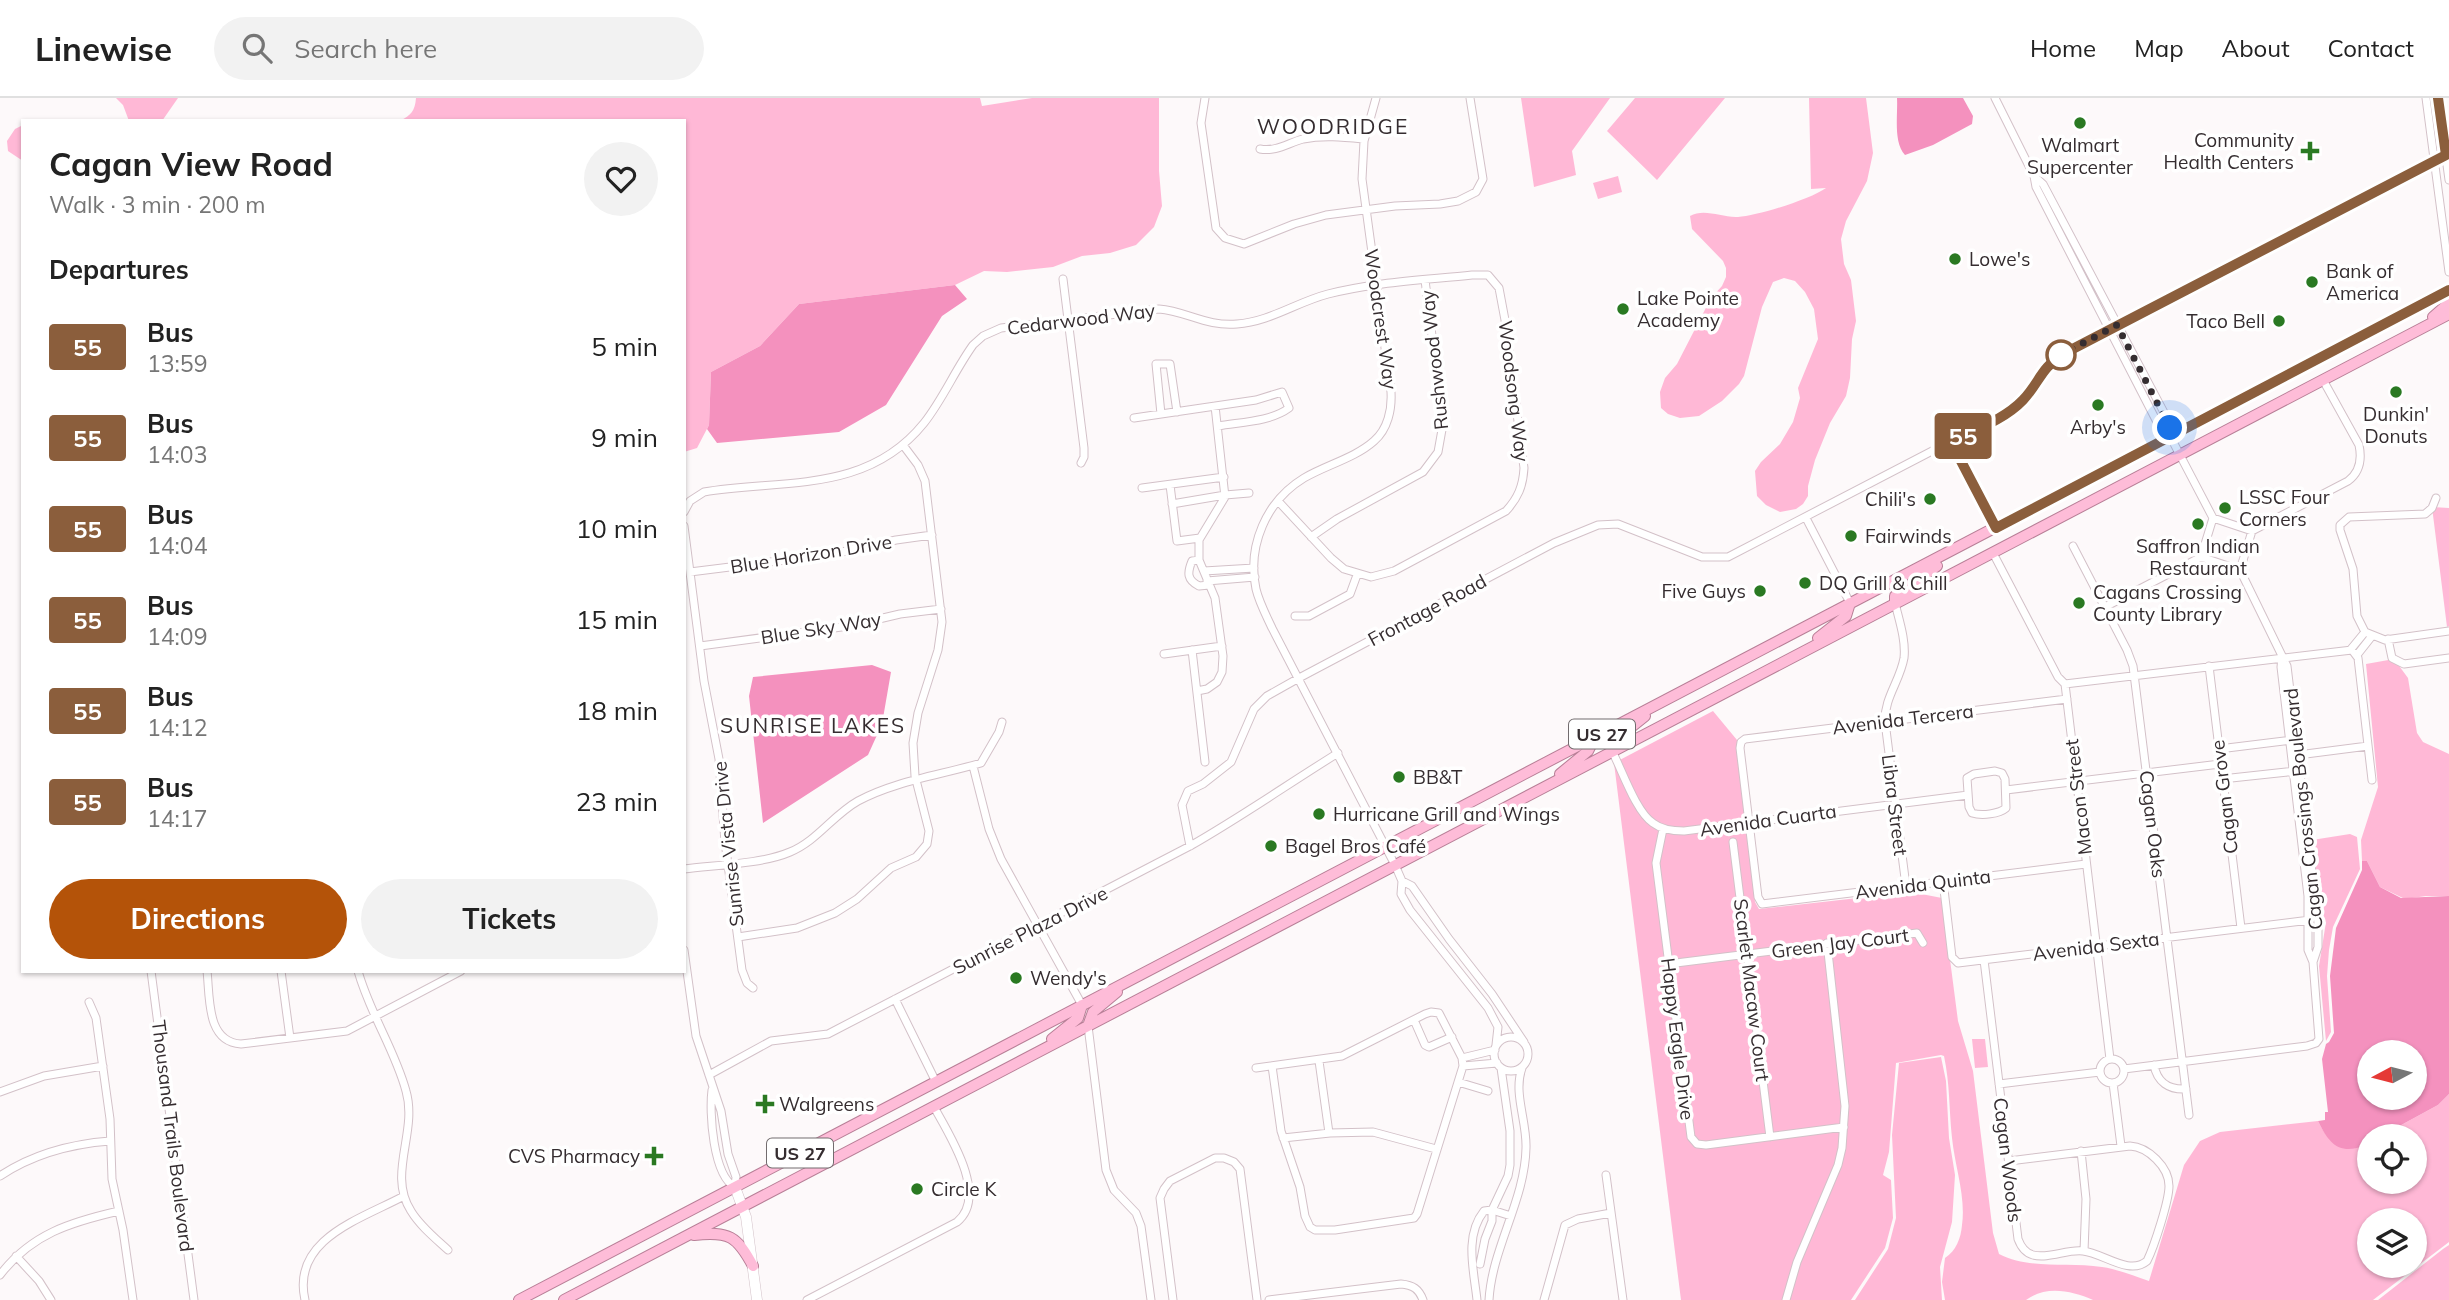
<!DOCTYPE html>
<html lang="en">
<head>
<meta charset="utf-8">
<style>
  :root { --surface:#fff; --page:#f2f2f2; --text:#222; --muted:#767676; --line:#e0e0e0; --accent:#b45309 }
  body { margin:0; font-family:Mulish,sans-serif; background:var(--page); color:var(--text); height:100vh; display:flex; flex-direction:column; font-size:26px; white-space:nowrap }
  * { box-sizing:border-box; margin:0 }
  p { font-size:23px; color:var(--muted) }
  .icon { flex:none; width:38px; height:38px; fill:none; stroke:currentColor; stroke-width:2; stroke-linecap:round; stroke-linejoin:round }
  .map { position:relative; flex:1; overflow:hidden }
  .drawer { position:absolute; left:21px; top:21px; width:665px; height:854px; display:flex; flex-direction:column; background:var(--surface); border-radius:0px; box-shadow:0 2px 5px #0004 }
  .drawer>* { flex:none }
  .badge { padding:0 14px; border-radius:5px; font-size:24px; line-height:46px }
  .needle { width:46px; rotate:263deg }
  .controls { position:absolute; left:2357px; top:942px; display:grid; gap:14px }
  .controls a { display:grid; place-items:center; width:70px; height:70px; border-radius:50%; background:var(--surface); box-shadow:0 2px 5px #0004; font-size:35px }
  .you { position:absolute; width:35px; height:35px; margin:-18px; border:5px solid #fff; border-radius:50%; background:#1a73e8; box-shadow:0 0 0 10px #1a73e833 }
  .map>.badge { position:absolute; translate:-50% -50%; box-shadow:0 0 0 4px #fff }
  h2 { padding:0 28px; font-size:26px; line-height:63px }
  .round { display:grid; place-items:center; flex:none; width:74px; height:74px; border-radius:37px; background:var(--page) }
  .overview { display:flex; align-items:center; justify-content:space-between; height:119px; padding:0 28px }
  h1 { font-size:33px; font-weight:700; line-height:52px }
  .action { display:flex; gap:14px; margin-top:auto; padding:14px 28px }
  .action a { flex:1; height:80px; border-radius:42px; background:var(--accent); color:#fff; font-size:28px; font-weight:700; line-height:80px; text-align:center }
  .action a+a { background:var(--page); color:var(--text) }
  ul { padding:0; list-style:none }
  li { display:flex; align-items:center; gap:21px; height:91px; padding:0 28px }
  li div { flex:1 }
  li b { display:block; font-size:26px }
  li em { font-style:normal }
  li .badge { min-width:77px; font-weight:700; text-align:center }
  header { display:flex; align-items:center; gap:42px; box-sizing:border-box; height:98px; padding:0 35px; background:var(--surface); border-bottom:2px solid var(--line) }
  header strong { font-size:33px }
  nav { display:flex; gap:38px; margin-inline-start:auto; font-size:24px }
  .search { width:490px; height:63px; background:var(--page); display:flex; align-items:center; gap:18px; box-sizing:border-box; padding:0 24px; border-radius:38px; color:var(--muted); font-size:26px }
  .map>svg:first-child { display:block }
  .green { fill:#ffb8d6; fill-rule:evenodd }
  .water { fill:#f491be; fill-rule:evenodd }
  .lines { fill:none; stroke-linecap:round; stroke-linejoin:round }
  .minor-casing { stroke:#d3c1c8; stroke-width:9 }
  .secondary-casing { stroke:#d3c1c8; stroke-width:11 }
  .trunk-casing { stroke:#b87f97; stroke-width:12 }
  .minor { stroke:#fff; stroke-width:7 }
  .secondary { stroke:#fff; stroke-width:10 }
  .trunk { stroke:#febcd8; stroke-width:10 }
  .line-casing { stroke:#fff; stroke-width:16 }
  .line { stroke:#8b5e3c; stroke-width:10 }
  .walk { stroke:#352d30; stroke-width:7; stroke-dasharray:0 12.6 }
  .poi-dot { fill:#2a7922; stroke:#fff; stroke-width:2.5 }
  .stop-dot { fill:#fff; stroke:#8b5e3c; stroke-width:3.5 }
  .labels { text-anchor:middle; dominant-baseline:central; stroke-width:7; stroke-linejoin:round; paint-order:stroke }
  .shield { fill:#fff; stroke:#726c6e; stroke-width:2 }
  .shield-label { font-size:18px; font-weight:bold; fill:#352d30 }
  .poi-label { font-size:19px; fill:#352d30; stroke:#fff; text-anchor:start }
  .street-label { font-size:19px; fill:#352d30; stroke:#fff }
  .neighbourhood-label { font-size:21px; letter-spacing:2px; fill:#352d30; stroke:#fff }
</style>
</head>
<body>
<header>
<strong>Linewise</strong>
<div class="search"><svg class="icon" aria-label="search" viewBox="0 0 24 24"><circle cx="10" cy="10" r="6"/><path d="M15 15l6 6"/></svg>Search here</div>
<nav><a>Home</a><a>Map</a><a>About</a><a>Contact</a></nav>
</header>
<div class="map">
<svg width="2449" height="1202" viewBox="0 0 2449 1202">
  <rect width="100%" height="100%" fill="#fdf9fa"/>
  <!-- green -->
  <path class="green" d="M116 0H178L162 23H129L123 7Z
    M416 0H980L982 8 1032 0H1159V73L1162 108 1154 129 1136 147 1110 155 1082 158 1053 169 1007 174 984 173 955 187 799 206 760 248 711 274 709 327 697 350 684 354V23H400C411 17 415 13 416 0Z
    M1521 0H1610L1572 53 1576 77 1534 89Z
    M1635 0H1725L1657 82 1607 33Z
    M1809 0H1866L1873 55 1867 83 1846 123 1841 141 1844 166 1851 182 1856 223 1852 241 1850 280 1846 298 1830 325 1815 362 1808 388V398L1803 406 1796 411 1780 414 1766 407 1757 398 1755 373 1761 364 1780 346 1793 324 1800 300 1798 290 1818 241 1814 211 1805 194 1795 183 1784 180 1773 184 1762 209 1744 278 1739 286 1722 303 1699 318 1680 320 1668 316 1661 310 1660 294 1665 280 1677 266 1711 200 1722 188 1726 179V170L1723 163 1692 131 1690 118C1705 110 1722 120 1738 119 1757 118 1811 101 1826 90L1811 91Z
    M23 27V63L8 53 7 43 15 31Z
    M1618 78 1622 94 1598 101 1593 85Z
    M2432 409 2449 410V528L2447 529Z
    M2394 561 2408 580 2417 635 2423 644 2449 656V798H2426L2405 801 2380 789 2367 763H2362L2361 742 2378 689 2366 566Z
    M1713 613 1737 642 1755 804 1759 811 1911 794 1942 800 1958 923 1973 973 1993 1135 1999 1156C2031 1172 2067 1164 2102 1169 2117 1171 2134 1178 2149 1183L2184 1067 2200 1043 2220 1034 2318 1023C2330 1047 2342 1057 2369 1046L2370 1083H2415V1038H2381L2438 1007 2449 996V1144L2373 1202H2093C2072 1193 2046 1187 2026 1202H1945L1942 1184 1945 1160C1956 1153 1961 1140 1962 1127 1966 1099 1955 1069 1952 1040 1949 1012 1950 986 1944 958L1941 957 1896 965 1889 1054 1883 1077 1891 1082 1893 1120 1885 1150 1851 1202H1681L1614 665ZM2370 1122H2415V1167H2370Z
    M2350 736 2357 739 2360 771 2333 829 2329 852 2327 878 2331 934 2326 943 2319 868 2326 824 2322 823 2312 742Z
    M1972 941H1985L1988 969 1975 970Z
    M1941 959 1946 983 1949 1040 1955 1077 1952 1124 1940 1169 1942 1202H1855L1888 1151 1896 1120 1892 1037 1899 965Z
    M2449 1147V1202H2378L2443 1151Z"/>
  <!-- water -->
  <path class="water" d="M1897 0H1963L1973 18 1972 26 1933 47 1905 57C1893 44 1898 17 1897 0Z
    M955 187 967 201 942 218 886 307 839 334 717 345 707 331 709 327 711 274 760 248 799 206Z
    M872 567 891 574 882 626 868 657 763 725 749 598 753 579Z
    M2362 763H2367L2380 789 2401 800 2449 798V996L2438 1007 2381 1038H2370L2369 1046C2341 1058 2330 1048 2318 1023L2325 1022V1014H2328L2322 961 2326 946 2329 944 2334 935 2330 878 2336 830 2362 772ZM2370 954H2415V999H2370Z"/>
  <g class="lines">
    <defs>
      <path id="minor" d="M1205 0 1201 25 1216 130 1225 140 1244 146 1294 126 1326 117 1395 108 1440 106 1458 103 1476 94 1483 81 1470 0
        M1376 0 1364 43 1362 81 1391 294C1392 311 1388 331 1374 343 1355 360 1326 367 1304 380 1266 403 1247 448 1256 491 1259 504 1266 517 1272 530L1395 767 1402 783 1401 796 1410 812 1488 910 1498 929 1496 947
        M1995 0 2034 78 2043 86 2168 322 2170 338
        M2426 0 2449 174
        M2438 0 2449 82
        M1260 51C1276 54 1288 45 1303 41 1323 37 1343 39 1364 41
        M2034 78 2036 89 2158 326 2170 338 2213 420 2201 459 2240 472
        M1063 181 1084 350V359L1081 365
        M1161 316 1156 266H1170L1177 314
        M1134 320 1256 302 1282 294 1289 310C1270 324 1240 324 1218 328
        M1951 344 1996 430
        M1170 387 1177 443 1200 440
        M1142 390 1224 379
        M2436 400 2432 410 2425 416 2349 419 2340 427V432L2353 471 2357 518 2365 534 2385 542 2449 533
        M1172 406 1225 397 1249 395
        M684 414 690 403 704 394C783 381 867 396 924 325 943 301 955 272 973 247L983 238 1001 230 1159 211C1186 213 1207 229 1237 226 1269 224 1297 204 1328 196 1375 184 1425 182 1472 177H1488L1499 190 1505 222 1524 370C1523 388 1518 400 1506 413L1394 473 1371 479 1344 471 1331 460 1278 403
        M1806 420 1850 505
        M2213 420 2252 433 2240 472 2287 568 2318 825V849L2313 864
        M684 428 704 583 719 661 725 744 742 872 747 885 753 890
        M2252 433 2348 383C2360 374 2362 361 2359 347L2323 282
        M1311 439 1337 421 1423 374 1438 354 1443 326 1425 182
        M2073 448 2127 552 2133 568 2189 1017
        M1993 455 2058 579 2065 586 2110 961
        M1199 462 1192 463C1187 475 1187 482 1199 488L1209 487
        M1204 473 1254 470
        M690 474 833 456 896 442 932 437
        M1207 483 1255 479
        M1895 505C1899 522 1906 542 1904 560 1900 583 1884 600 1885 624L1906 788
        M2105 509 2201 459
        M1295 518H1309L1350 496 1357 477
        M2388 541 2392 560 2404 566 2449 560
        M700 548 849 528 900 516 941 511
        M2351 551 2365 534
        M1192 552 1205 664
        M1164 556 1222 548
        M2357 557 2372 538
        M2209 568 2241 830
        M2065 586 2352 552 2358 560 2372 682
        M1197 593 1207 591 1217 584 1222 574 1223 558 1215 500 1199 462V442L1225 399 1215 308
        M2067 601 1745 641 1741 644 1740 650 1758 799 1762 806 2086 766
        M2219 651 2292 642
        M1612 653C1622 672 1636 714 1653 725 1662 732 1673 733 1684 733L1968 697
        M2298 657 2368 648
        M973 668 989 731 1001 761 1082 907
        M1995 673 2002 675 2005 681 2006 710C1999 716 1982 718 1972 715L1969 709 1967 680 1974 676Z
        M2222 681 2296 673
        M2006 692 2220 666
        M1663 731 1656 765 1691 1039 1697 1046 1706 1047 1844 1029
        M1733 744 1770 1039
        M1190 748 1182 707 1188 693 1203 686 1231 664 1254 611 1267 598 1299 580 1554 445 1598 427 1618 426 1702 459H1728L2011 312C2033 297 2039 270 2063 256L2446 57
        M684 771C716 767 762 766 790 754 817 743 833 717 858 703 895 683 941 677 981 665L999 634 1002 624
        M1402 783 1412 788 1449 841 1492 896 1524 944
        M1943 783 1952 859 1958 865 2310 822
        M738 839 797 830 835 815 857 801 891 770 916 759 927 746 929 733 915 678 913 645 918 615 938 552 942 524 925 383 918 367 903 347
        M684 852 696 938 721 1013 728 1056 736 1079 735 1089
        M1984 862 2018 1141C2021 1149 2025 1155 2033 1157 2049 1161 2067 1151 2083 1153 2103 1155 2129 1178 2147 1163 2154 1149 2169 1103 2169 1088 2169 1069 2148 1049 2130 1048L2009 1063
        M1668 866 1917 835 1923 845
        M151 873 194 1202
        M207 873C210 899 206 944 241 946L347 933 461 873
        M281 873 290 940
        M358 873C370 916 395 952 406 993 418 1034 387 1076 411 1113 420 1128 435 1140 448 1152
        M895 901 936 984
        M89 904 96 920 110 1021 112 1081 123 1132 133 1202
        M1414 922 1425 947 1429 949 1452 939
        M1088 928 1106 1072 1114 1092 1136 1115 1141 1128 1151 1202
        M1494 956a17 17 0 1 1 34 0a17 17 0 1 1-34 0Z
        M1462 960 1495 952
        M2100 973a12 12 0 1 1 24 0a12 12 0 1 1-24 0Z
        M1319 963 1329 1035
        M2154 967C2157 984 2169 992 2186 991
        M1463 968 1497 965
        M1256 970 1342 958 1425 916 1431 914 1439 915 1462 960 1463 968 1417 1116 1414 1120 1335 1132H1315L1310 1129 1305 1118 1300 1089 1281 1033 1272 968
        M2124 971 2307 948 2316 945 2319 941 2313 864 2308 852V798L2281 569 2282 559
        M709 977 771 943 828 936 1190 748C1241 719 1288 686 1338 655
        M1458 984 1488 993
        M2113 985 2121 1048
        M1999 986 2100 974
        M712 992C709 1014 713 1078 735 1089
        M0 994 44 978 103 968
        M1283 1040 1330 1035 1373 1034 1436 1051
        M2081 1053 2086 1101 2084 1153
        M1606 1077 1623 1202
        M0 1078C33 1056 71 1046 110 1043
        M16 1158 39 1183 51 1202
        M1480 1166 1485 1141 1492 1123V1112L1508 1078 1510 1067V1033L1501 970
        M0 1177C31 1136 71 1124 119 1113
        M305 1202C291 1141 361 1121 404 1098
        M807 1202 957 1124C989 1098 949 1036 934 1009
        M1173 1202 1160 1100 1164 1091 1170 1083 1215 1060H1224L1234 1064 1240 1071 1257 1202
        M1269 1202 1401 1186C1413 1187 1419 1191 1423 1202
        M1477 1202C1474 1173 1464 1138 1484 1113L1492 1112 1511 1118
        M1489 1202C1492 1150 1525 1102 1526 1050 1527 1023 1513 995 1522 970
        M1544 1202 1565 1127 1578 1121 1611 1115
        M1786 1202 1797 1164 1838 1067 1842 1050 1845 1008 1827 845"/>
      <path id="secondary" d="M735 1089 746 1119 757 1202"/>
      <path id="trunk" d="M2433 219 2449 205
        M1895 505V498L1937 468
        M1818 540 1846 518 1850 505
        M1612 653 1620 638 1645 618
        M1560 676 1588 653 1595 639
        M1088 928 1093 914 1117 894
        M1052 941 1078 920 1082 907
        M694 1137C729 1133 737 1138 753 1168
        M519 1202 2449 192
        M564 1202 2449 216"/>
    </defs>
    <!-- minor casing -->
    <use href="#minor" class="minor-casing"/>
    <!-- secondary casing -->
    <use href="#secondary" class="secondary-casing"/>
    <!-- trunk casing -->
    <use href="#trunk" class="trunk-casing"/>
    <!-- minor -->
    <use href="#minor" class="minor"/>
    <!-- secondary -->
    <use href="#secondary" class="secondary"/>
    <!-- trunk -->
    <use href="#trunk" class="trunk"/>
  </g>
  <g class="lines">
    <defs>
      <path id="line" d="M2438 0 2446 57 2063 256C2040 271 2040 284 2023 302 2005 321 1975 332 1951 344L1996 430 2449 192"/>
    </defs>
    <!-- line casing -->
    <use href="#line" class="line-casing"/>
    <!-- line -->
    <use href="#line" class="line"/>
    <!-- walk -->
    <path class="walk" d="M2061 257 2117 227 2170 330"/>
  </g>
  <!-- markers -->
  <g class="poi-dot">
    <circle cx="2080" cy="25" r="7"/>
    <path d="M2306.5 42.5h7v7h7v7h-7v7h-7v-7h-7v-7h7z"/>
    <circle cx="1955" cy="161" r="7"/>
    <circle cx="2312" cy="184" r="7"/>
    <circle cx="1623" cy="211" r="7"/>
    <circle cx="2279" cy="223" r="7"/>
    <circle cx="2396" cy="294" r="7"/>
    <circle cx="2098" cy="307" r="7"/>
    <circle cx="1930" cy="401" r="7"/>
    <circle cx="2225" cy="410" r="7"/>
    <circle cx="2198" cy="426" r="7"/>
    <circle cx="1851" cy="438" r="7"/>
    <circle cx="1805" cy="485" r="7"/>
    <circle cx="1760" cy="493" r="7"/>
    <circle cx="2079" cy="505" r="7"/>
    <circle cx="1399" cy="679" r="7"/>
    <circle cx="1319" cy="716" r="7"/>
    <circle cx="1271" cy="748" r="7"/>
    <circle cx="1016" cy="880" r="7"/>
    <path d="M761.5 995.5h7v7h7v7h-7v7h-7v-7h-7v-7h7z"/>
    <path d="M650.5 1047.5h7v7h7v7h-7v7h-7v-7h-7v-7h7z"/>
    <circle cx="917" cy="1091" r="7"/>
  </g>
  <circle class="stop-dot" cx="2061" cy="257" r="14"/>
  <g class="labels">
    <!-- shield labels -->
    <g class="shield">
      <rect x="1569" y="621.5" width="66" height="29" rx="5"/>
      <rect x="767" y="1040.5" width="66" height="29" rx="5"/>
    </g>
    <g class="shield-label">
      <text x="1602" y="636">US 27</text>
      <text x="800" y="1055">US 27</text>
    </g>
    <!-- poi labels -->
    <g class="poi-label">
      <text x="2294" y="42" text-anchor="end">Community<tspan x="2294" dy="22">Health Centers</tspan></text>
      <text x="2080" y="47" text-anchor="middle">Walmart<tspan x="2080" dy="22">Supercenter</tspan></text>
      <text x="1969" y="161">Lowe's</text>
      <text x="2326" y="173">Bank of<tspan x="2326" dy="22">America</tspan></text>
      <text x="1637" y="200">Lake Pointe<tspan x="1637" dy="22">Academy</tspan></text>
      <text x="2265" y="223" text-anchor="end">Taco Bell</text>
      <text x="2396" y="316" text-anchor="middle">Dunkin'<tspan x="2396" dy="22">Donuts</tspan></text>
      <text x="2098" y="329" text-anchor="middle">Arby's</text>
      <text x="2239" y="399">LSSC Four<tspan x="2239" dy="22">Corners</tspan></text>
      <text x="1916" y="401" text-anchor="end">Chili's</text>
      <text x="1865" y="438">Fairwinds</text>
      <text x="2198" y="448" text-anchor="middle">Saffron Indian<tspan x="2198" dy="22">Restaurant</tspan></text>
      <text x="1819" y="485">DQ Grill &amp; Chill</text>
      <text x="1746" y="493" text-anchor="end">Five Guys</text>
      <text x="2093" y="494">Cagans Crossing<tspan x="2093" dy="22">County Library</tspan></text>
      <text x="1413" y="679">BB&amp;T</text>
      <text x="1333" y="716">Hurricane Grill and Wings</text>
      <text x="1285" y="748">Bagel Bros Café</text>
      <text x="1030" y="880">Wendy's</text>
      <text x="779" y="1006">Walgreens</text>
      <text x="640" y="1058" text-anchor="end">CVS Pharmacy</text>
      <text x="931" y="1091">Circle K</text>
    </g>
    <!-- street labels -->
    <g class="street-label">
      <text transform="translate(1081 221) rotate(-7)">Cedarwood Way</text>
      <text transform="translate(1381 221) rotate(82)">Woodcrest Way</text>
      <text transform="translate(1434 262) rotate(-96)">Rushwood Way</text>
      <text transform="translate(1514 293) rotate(83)">Woodsong Way</text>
      <text transform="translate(811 456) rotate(-9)">Blue Horizon Drive</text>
      <text transform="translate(1427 512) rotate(-28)">Frontage Road</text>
      <text transform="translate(821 530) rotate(-9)">Blue Sky Way</text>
      <text transform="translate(1903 621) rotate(-7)">Avenida Tercera</text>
      <text transform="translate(2078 699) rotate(-97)">Macon Street</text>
      <text transform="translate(2224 699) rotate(-97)">Cagan Grove</text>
      <text transform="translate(1895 707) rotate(83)">Libra Street</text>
      <text transform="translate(2303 711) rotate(-96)">Cagan Crossings Boulevard</text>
      <text transform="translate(1768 722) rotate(-8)">Avenida Cuarta</text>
      <text transform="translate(2153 726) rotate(83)">Cagan Oaks</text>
      <text transform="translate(728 746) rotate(-96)">Sunrise Vista Drive</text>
      <text transform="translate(1923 786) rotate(-7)">Avenida Quinta</text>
      <text transform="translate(1030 832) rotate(-27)">Sunrise Plaza Drive</text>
      <text transform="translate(1840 845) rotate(-7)">Green Jay Court</text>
      <text transform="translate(2096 848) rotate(-7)">Avenida Sexta</text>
      <text transform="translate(1752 892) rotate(83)">Scarlet Macaw Court</text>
      <text transform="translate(1678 941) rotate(83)">Happy Eagle Drive</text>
      <text transform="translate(173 1038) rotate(83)">Thousand Trails Boulevard</text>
      <text transform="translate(2008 1062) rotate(83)">Cagan Woods</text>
    </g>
    <!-- neighbourhood labels -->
    <g class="neighbourhood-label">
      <text x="1333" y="28">WOODRIDGE</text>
      <text x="813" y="627">SUNRISE LAKES</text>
    </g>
  </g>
</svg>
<div class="controls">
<a><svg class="needle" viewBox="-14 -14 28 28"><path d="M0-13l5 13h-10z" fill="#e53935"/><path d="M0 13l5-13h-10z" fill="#767676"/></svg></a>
<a><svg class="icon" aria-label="locate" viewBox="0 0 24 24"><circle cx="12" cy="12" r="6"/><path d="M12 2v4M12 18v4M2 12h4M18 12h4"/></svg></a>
<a><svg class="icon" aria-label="layers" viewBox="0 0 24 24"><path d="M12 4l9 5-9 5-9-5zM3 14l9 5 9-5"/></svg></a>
</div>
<div class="you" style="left:2170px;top:330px"></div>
<b class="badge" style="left:1963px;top:338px;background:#8b5e3c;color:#fff">55</b>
<section class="drawer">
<div class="overview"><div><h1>Cagan View Road</h1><p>Walk · 3 min · 200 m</p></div><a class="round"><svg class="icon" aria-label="heart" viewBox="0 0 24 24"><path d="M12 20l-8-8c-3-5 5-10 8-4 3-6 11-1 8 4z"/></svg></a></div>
<h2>Departures</h2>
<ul>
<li><span class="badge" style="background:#8b5e3c;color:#fff">55</span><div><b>Bus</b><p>13:59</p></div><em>5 min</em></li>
<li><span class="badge" style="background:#8b5e3c;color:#fff">55</span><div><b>Bus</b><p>14:03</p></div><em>9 min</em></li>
<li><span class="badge" style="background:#8b5e3c;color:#fff">55</span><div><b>Bus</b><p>14:04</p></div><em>10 min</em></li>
<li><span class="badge" style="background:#8b5e3c;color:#fff">55</span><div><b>Bus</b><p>14:09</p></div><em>15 min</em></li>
<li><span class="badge" style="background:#8b5e3c;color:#fff">55</span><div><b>Bus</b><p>14:12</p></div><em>18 min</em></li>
<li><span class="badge" style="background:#8b5e3c;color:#fff">55</span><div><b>Bus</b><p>14:17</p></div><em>23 min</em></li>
</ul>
<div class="action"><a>Directions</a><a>Tickets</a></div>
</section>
</div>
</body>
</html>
